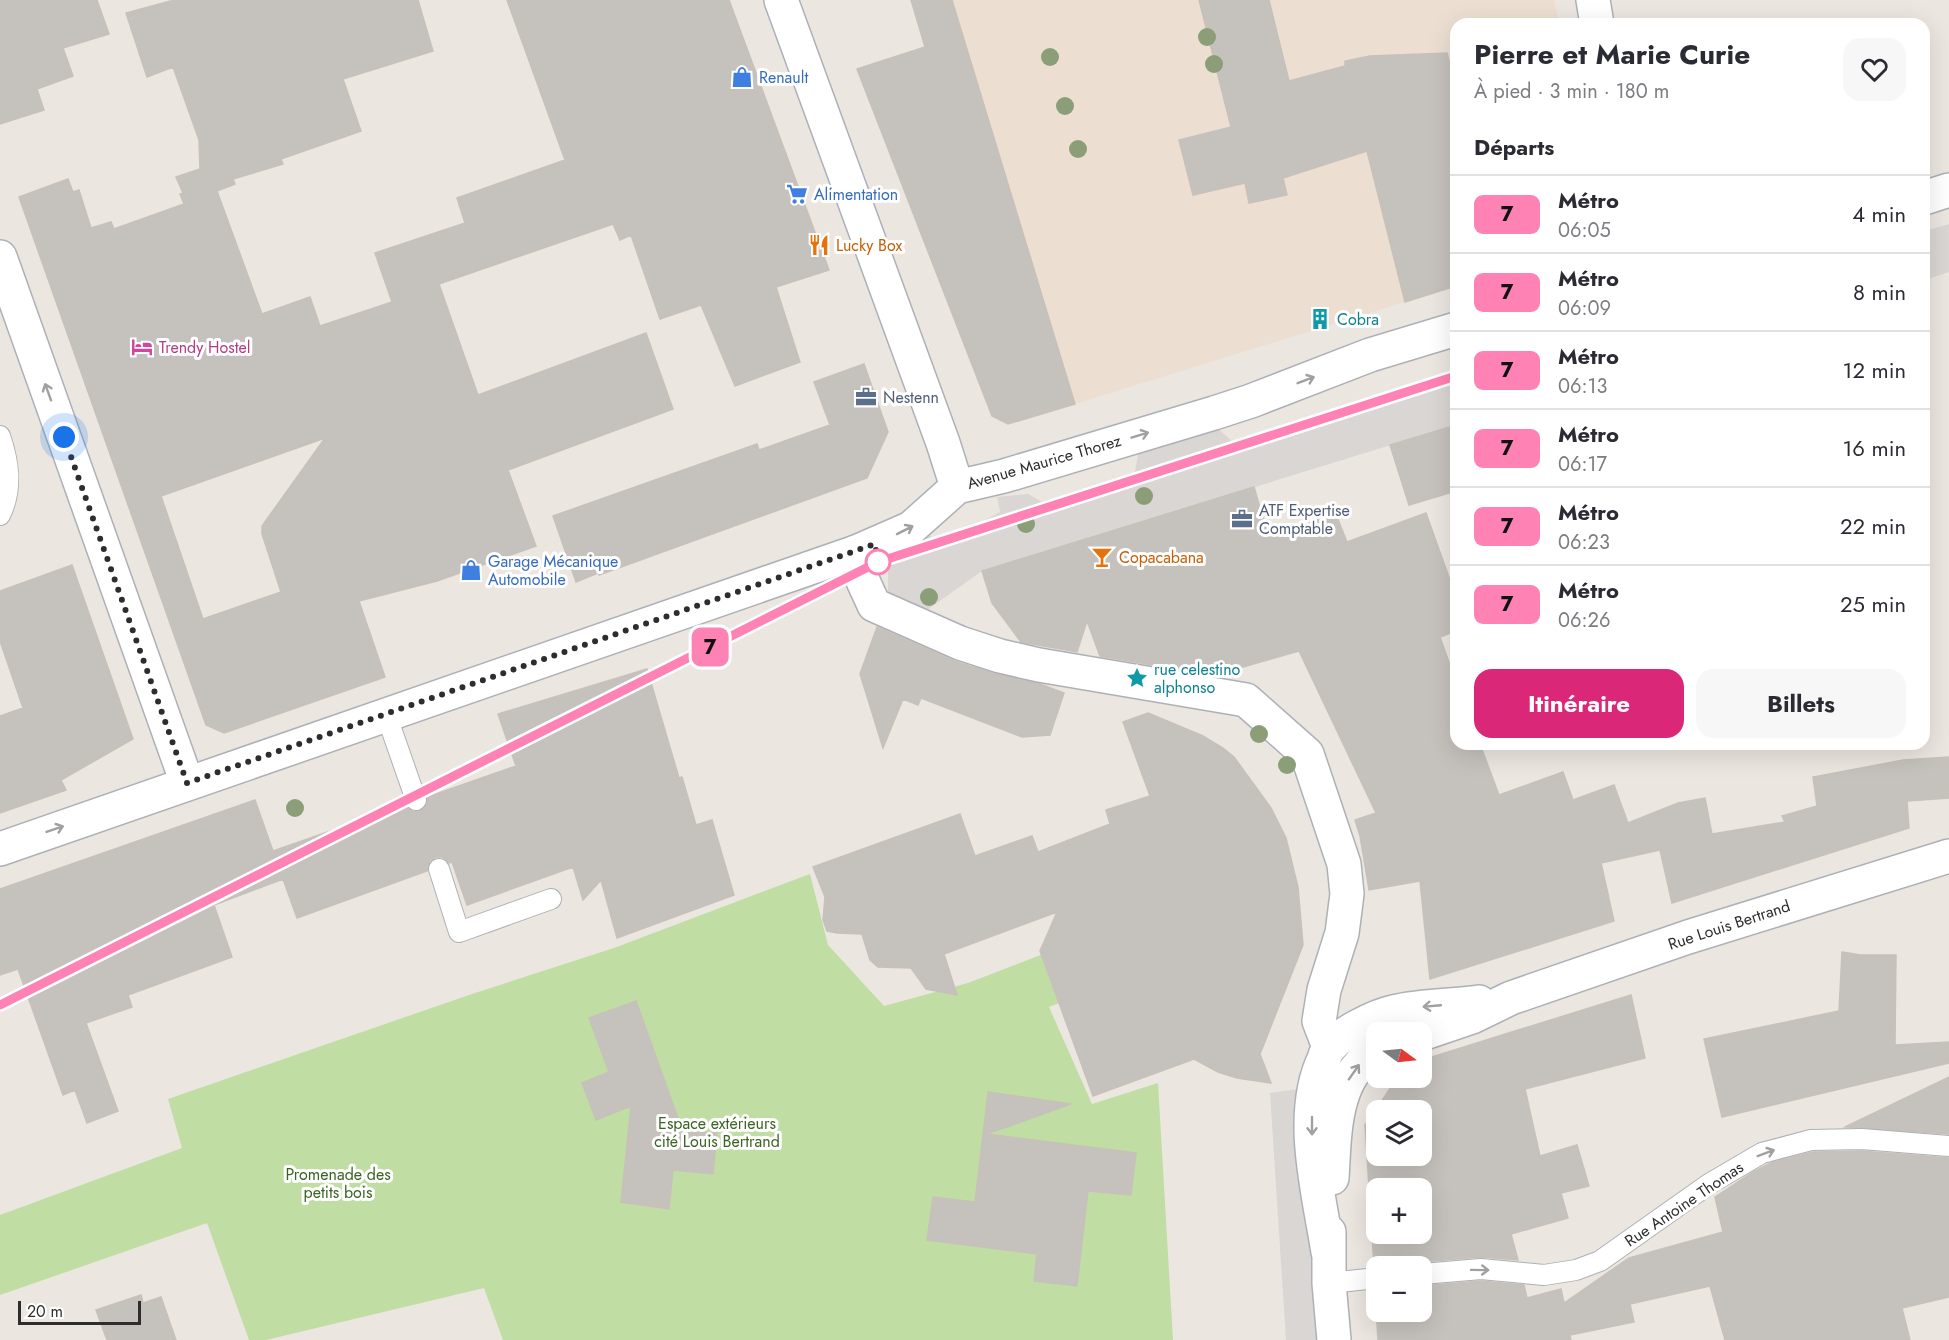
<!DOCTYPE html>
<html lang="fr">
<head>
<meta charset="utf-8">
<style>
  :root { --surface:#fff; --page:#f7f7f7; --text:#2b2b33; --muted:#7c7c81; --line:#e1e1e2; --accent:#db2777 }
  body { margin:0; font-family:Jost,sans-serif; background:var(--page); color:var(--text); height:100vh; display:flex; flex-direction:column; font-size:22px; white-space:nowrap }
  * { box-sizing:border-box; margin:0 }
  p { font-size:20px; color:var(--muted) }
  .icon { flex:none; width:33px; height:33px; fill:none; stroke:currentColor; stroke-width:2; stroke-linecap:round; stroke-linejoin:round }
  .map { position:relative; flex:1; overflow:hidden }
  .side { position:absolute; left:1450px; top:18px; width:480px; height:732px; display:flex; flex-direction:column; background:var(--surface); border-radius:18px; box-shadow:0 6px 24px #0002 }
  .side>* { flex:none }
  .badge { padding:0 12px; border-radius:9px; font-size:21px; line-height:39px }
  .needle { width:39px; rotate:105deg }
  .buttons { position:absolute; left:1366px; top:1022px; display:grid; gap:12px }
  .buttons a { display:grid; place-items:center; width:66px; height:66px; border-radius:12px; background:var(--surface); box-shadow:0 6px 24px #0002; font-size:30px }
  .scale { position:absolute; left:18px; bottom:15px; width:123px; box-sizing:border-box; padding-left:6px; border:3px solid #2d2d2d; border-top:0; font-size:16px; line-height:21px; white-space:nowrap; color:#2d2d2d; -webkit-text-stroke:4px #fff; paint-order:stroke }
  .you { position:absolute; width:30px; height:30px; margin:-15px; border:4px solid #fff; border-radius:50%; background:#1a73e8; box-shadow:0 0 0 9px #1a73e833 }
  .map>.badge { position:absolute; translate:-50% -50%; box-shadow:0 0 0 3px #fff }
  h2 { padding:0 24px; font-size:22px; line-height:54px }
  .round { display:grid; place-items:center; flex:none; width:63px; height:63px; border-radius:18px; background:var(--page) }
  .summary { display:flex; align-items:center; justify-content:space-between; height:102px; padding:0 24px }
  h1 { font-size:28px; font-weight:700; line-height:45px }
  .primary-button { display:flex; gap:12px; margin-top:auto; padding:12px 24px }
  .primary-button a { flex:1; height:69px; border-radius:18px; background:var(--accent); color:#fff; font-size:24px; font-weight:700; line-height:69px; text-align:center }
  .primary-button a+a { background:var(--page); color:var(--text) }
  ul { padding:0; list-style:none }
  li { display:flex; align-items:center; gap:18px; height:78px; padding:0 24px; border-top:2px solid var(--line) }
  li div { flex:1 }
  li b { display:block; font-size:22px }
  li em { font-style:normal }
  li .badge { min-width:66px; font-weight:700; text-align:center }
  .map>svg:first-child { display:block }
  .education { fill:#ecdfd2 }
  .green { fill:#c0dda4 }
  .plaza { fill:#d9d6d3 }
  .building { fill:#c5c1bc; stroke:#c8c1ba; stroke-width:1.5; fill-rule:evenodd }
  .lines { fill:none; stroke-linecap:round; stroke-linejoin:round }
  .lane-casing { stroke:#adb1b7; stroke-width:22 }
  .street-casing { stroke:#adb1b7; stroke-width:36 }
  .secondary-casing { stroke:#adb1b7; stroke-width:36 }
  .lane { stroke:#fff; stroke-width:20 }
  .street { stroke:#fff; stroke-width:33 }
  .secondary { stroke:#fff; stroke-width:33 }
  .tree { fill:#8b9e78 }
  .oneway { stroke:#a0a0a0 }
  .line-casing { stroke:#fff; stroke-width:14 }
  .line { stroke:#ff82b4; stroke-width:9 }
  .walk { stroke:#2d2d2d; stroke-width:6; stroke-dasharray:0 10.8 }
  .stop-dot { fill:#fff; stroke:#ff82b4; stroke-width:3 }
  .labels { text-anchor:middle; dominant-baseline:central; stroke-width:6; stroke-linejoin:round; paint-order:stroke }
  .shop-label { font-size:16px; fill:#366cbe; stroke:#fff; text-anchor:start }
  .food-label { font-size:16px; fill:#c56008; stroke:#fff; text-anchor:start }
  .culture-label { font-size:16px; fill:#0d838f; stroke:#fff; text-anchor:start }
  .hotel-label { font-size:16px; fill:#b23c85; stroke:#fff; text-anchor:start }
  .service-label { font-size:16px; fill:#4e5e75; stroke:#fff; text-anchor:start }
  .street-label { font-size:16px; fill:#2d2d2d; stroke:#fff }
  .park-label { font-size:16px; fill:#3b6323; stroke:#fff }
</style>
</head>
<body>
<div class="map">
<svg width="1949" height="1340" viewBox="0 0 1949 1340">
  <rect width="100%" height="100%" fill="#ece6e1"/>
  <!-- education -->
  <path class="education" d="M952 0H1554L1559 24H1456V166L1376 186 1405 302 1075 404Z"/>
  <!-- green -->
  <path class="green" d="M810 874 828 945 884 1006 968 983 1051 951 1112 982 1049 1007 1092 1104 1158 1083 1173 1340H503L484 1288 266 1340H249L207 1223 0 1295V1215L182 1148 168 1099 469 995 614 948Z"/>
  <!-- plaza -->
  <path class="plaza" d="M1949 224V272L1925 280V231Z
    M1456 374V425L982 571 927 610 925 620 888 601V562L929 534 937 546 1000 512 997 497 1028 494 1042 502 1135 472 1139 448 1214 425 1236 445Z
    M1304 1088 1318 1340H1286L1270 1093Z"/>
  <!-- building -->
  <path class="building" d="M0 0H97L109 34 63 48 73 76 37 89 44 110 0 124Z
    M174 0H418L433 51 343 79 361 131 281 159 283 164 233 179 235 184 217 191 262 314 310 297 320 326 392 302 375 253 465 223 457 198 565 160 507 0H729L829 270 776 287 800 362 735 386 701 305 660 319 631 235 620 240 613 224 439 284 478 395 646 333 673 409 508 470 536 546 437 581 359 601 385 677 224 733 206 725 19 197 68 179 73 192 79 190 91 228 111 222 114 229 184 204 180 194 183 193 176 177 200 169 199 140 173 67 147 77 126 13ZM325 438 262 526V534L281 592 203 619 161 496Z
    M911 0H952L1075 404 1008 424 992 416 857 69 925 47Z
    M1199 0H1269L1289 81 1345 66V61L1370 56 1447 53 1456 87V286L1405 302 1367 151 1283 178 1287 195 1249 203 1245 183 1193 195 1179 140 1231 127Z
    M864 364 888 432 867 478 599 575 598 573 576 582 553 516 757 444 759 450 830 425 814 382Z
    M1456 425V491L1409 505 1390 445Z
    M1254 487 1269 538 1335 512 1347 542 1426 513 1456 597V631L1440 637 1456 682V744H1480L1499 795 1563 772 1573 800 1614 785 1628 823 1678 803 1705 798 1712 834 1785 822 1782 816 1817 806 1813 777 1903 760 1949 757V798L1907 801 1909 828 1672 903 1660 850 1601 863 1614 921 1430 979 1420 881 1369 890 1360 836 1355 820 1376 813 1299 651 1215 675 1200 673 1100 656 1087 621 1077 652 1021 642 992 603 982 571Z
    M72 565 133 739 61 780 66 790 0 813V716L23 708 0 641V591Z
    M877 627 954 661 996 674 1040 684 1064 693 1050 735 1022 737 921 698 918 705 903 699 883 748 860 674Z
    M647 669 679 778 682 777 696 825 712 820 734 895 617 938 601 880 583 900 573 867 467 905 452 862 449 863 442 857H436L430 861 427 871 297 918 283 879 214 905 232 957 128 995 132 1007 86 1023 118 1111 87 1123 75 1090 63 1095 18 969 0 975V889L255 800 273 851 405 805 413 812 419 811 425 807 427 797 516 766 498 714Z
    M1148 713 1203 736 1223 748 1234 757 1271 808 1286 838 1298 887 1303 945 1260 1054 1271 1083 1237 1078 1218 1072 1194 1059 1093 1096 1040 951 1057 912 944 954 957 995 926 989 911 968 878 967 870 960 862 934 837 933 827 931 823 920 825 897 813 867 960 814 975 856 1032 836 1038 852 1110 824 1106 810 1150 796 1123 722Z
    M1842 952 1861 955H1896L1895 1045 1949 1042V1063L1722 1117 1704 1039 1839 1011Z
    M1631 995 1645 1058 1525 1089 1540 1156 1577 1145 1589 1186 1561 1193 1568 1218 1511 1234 1518 1260 1480 1257 1421 1262 1413 1266H1374L1365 1125 1398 1077H1422V1060ZM1377 1110H1422V1155H1377ZM1377 1188H1422V1233H1377Z
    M636 1001 683 1132 717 1133 713 1174 673 1170 669 1209 621 1202 631 1106 596 1120 582 1083 609 1072 589 1018Z
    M1949 1077V1134L1845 1127Z
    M988 1092 1071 1104 987 1134 1136 1153 1131 1195 1088 1191 1077 1286 1034 1281 1037 1254 927 1240 933 1197 975 1202Z
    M1862 1151 1949 1158V1297L1902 1308 1910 1340H1725L1710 1286 1630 1304 1634 1322 1570 1335 1571 1340H1378L1375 1290H1377V1311H1422V1286L1481 1281 1524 1285 1527 1298 1561 1289 1564 1303 1629 1258 1723 1232 1715 1197 1753 1172 1773 1162 1813 1152Z
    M141 1295 143 1303 161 1297 176 1340H107L96 1310Z"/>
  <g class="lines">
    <defs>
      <path id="lane" d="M0 436C9 462 13 489 0 515
        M386 714 416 800
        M439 869 459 932 551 899
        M1422 1274 1481 1269 1544 1275 1576 1270 1600 1261 1709 1184 1762 1153 1811 1140 1862 1139 1949 1146
        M1329 1283 1377 1278"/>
      <path id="street" d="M1593 0 1597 24
        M0 257 187 783
        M856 552 863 581 874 605 960 643 1000 656 1039 665 1246 700 1307 754 1344 864 1347 894 1342 933 1324 990 1319 1021 1329 1047"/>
      <path id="secondary" d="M781 0 943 443 957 487
        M1924 198 1949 190
        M0 849 856 552 911 528 957 487 1004 476 1214 413 1251 401 1370 355 1456 329
        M1422 1034 1472 1017 1511 998 1688 937 1949 856
        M1332 1178C1335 1132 1333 1077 1377 1050
        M1329 1232V1283L1334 1340
        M1328 1252C1319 1194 1297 1115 1324 1059 1325 1055 1327 1050 1330 1047 1341 1033 1375 1016 1393 1012 1421 1005 1451 1006 1479 1002"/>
    </defs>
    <!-- lane casing -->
    <use href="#lane" class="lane-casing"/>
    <!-- street casing -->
    <use href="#street" class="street-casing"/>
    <!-- secondary casing -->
    <use href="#secondary" class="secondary-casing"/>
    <!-- lane -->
    <use href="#lane" class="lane"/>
    <!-- street -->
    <use href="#street" class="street"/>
    <!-- secondary -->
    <use href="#secondary" class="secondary"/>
  </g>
  <!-- trees -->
  <g class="tree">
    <circle cx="1207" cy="37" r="9"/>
    <circle cx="1050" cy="57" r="9"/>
    <circle cx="1214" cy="64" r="9"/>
    <circle cx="1065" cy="106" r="9"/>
    <circle cx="1078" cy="149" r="9"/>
    <circle cx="1144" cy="496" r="9"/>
    <circle cx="1026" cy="524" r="9"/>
    <circle cx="929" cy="597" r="9"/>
    <circle cx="1259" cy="734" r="9"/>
    <circle cx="1287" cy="765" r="9"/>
    <circle cx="295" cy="808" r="9"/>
  </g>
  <!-- one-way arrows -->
  <defs><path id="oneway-shaft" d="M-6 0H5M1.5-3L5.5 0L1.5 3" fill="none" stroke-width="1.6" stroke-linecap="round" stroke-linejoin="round" transform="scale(1.5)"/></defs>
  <g class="oneway">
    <use href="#oneway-shaft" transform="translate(1306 380) rotate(-21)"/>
    <use href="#oneway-shaft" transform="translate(48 392) rotate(-110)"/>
    <use href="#oneway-shaft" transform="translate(1140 435) rotate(-17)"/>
    <use href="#oneway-shaft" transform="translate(905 530) rotate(-27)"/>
    <use href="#oneway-shaft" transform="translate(55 829) rotate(-19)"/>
    <use href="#oneway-shaft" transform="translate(1432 1006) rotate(175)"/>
    <use href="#oneway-shaft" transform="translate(1354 1072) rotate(-55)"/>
    <use href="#oneway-shaft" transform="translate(1312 1126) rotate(90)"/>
    <use href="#oneway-shaft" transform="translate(1766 1153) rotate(-20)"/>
    <use href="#oneway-shaft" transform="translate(1480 1270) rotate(1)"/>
  </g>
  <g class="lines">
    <defs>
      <path id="line" d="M0 1005 878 562 1456 376"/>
    </defs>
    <!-- line casing -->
    <use href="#line" class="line-casing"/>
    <!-- line -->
    <use href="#line" class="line"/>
    <!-- walk -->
    <path class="walk" d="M64 437 187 783 875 544 878 562"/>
  </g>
  <!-- icons -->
  <defs>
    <symbol id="shop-bare" viewBox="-9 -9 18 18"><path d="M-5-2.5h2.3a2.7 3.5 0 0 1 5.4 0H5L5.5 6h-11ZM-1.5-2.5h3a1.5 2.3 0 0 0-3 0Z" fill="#3f7fe0" stroke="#fff" stroke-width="2.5" paint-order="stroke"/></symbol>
    <symbol id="supermarket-bare" viewBox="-9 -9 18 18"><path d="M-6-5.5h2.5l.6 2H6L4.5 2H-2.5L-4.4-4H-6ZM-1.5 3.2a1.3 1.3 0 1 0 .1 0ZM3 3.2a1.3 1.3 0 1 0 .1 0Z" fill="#3f7fe0" stroke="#fff" stroke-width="2.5" paint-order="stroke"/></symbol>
    <symbol id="restaurant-bare" viewBox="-9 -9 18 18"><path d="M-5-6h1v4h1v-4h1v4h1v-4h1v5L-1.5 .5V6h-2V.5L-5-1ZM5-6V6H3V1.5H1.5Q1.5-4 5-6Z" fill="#e8710a" stroke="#fff" stroke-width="2.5" paint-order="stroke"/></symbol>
    <symbol id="building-bare" viewBox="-9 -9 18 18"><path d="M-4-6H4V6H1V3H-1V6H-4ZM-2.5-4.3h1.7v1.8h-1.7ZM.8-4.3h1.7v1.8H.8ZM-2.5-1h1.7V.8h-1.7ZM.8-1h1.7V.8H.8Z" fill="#0f9aa8" stroke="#fff" stroke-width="2.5" paint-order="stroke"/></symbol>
    <symbol id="hotel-bare" viewBox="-9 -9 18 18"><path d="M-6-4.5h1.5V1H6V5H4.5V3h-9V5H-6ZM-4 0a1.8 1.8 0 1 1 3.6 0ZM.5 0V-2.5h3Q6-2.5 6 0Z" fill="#d1479c" stroke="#fff" stroke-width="2.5" paint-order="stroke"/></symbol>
    <symbol id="office-bare" viewBox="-9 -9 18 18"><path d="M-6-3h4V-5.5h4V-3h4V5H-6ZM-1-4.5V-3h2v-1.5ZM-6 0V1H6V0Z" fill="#5c6f8a" stroke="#fff" stroke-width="2.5" paint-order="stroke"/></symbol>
    <symbol id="bar-bare" viewBox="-9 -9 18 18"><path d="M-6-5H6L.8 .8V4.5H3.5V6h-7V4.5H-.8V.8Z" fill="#e8710a" stroke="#fff" stroke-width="2.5" paint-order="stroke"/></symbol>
    <symbol id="sight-bare" viewBox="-9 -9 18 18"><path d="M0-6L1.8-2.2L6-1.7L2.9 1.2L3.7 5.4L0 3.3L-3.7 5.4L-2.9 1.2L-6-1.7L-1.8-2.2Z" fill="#0f9aa8" stroke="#fff" stroke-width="2.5" paint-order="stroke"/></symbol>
  </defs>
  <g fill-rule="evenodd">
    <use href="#shop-bare" x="727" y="62" width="30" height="30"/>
    <use href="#supermarket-bare" x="782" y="179" width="30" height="30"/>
    <use href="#restaurant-bare" x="804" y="230" width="30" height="30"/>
    <use href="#building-bare" x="1305" y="304" width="30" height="30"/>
    <use href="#hotel-bare" x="127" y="332" width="30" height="30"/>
    <use href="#office-bare" x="851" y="382" width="30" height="30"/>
    <use href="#office-bare" x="1227" y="504" width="30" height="30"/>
    <use href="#bar-bare" x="1087" y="542" width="30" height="30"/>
    <use href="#shop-bare" x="456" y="555" width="30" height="30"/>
    <use href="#sight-bare" x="1122" y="663" width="30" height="30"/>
  </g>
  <!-- markers -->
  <circle class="stop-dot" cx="878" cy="562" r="12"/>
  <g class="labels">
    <!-- shop labels -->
    <g class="shop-label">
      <text x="759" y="77">Renault</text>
      <text x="814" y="194">Alimentation</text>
      <text x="488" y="561">Garage Mécanique<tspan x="488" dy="18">Automobile</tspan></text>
    </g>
    <!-- food labels -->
    <g class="food-label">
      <text x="836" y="245">Lucky Box</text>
      <text x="1119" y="557">Copacabana</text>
    </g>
    <!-- culture labels -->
    <g class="culture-label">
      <text x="1337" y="319">Cobra</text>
      <text x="1154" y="669">rue celestino<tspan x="1154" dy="18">alphonso</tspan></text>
    </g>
    <!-- hotel labels -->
    <g class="hotel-label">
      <text x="159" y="347">Trendy Hostel</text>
    </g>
    <!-- service labels -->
    <g class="service-label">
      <text x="883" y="397">Nestenn</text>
      <text x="1259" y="510">ATF Expertise<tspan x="1259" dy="18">Comptable</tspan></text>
    </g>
    <!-- street labels -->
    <g class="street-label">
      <text transform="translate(1044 462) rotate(-16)">Avenue Maurice Thorez</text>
      <text transform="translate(1729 925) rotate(-18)">Rue Louis Bertrand</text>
      <text transform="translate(1684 1204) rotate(-34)">Rue Antoine Thomas</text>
    </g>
    <!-- park labels -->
    <g class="park-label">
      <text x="717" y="1123">Espace extérieurs<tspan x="717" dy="18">cité Louis Bertrand</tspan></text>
      <text x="338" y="1174">Promenade des<tspan x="338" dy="18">petits bois</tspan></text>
    </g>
  </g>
</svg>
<div class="buttons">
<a><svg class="needle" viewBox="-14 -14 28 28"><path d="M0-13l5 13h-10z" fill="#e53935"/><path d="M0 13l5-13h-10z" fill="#7c7c81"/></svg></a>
<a><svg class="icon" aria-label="layers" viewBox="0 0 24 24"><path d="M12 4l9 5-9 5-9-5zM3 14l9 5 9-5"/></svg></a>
<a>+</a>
<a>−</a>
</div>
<div class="scale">20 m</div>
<div class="you" style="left:64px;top:437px"></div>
<b class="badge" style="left:710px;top:647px;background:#ff82b4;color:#111">7</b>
<section class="side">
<div class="summary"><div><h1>Pierre et Marie Curie</h1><p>À pied · 3 min · 180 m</p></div><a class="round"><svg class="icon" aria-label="heart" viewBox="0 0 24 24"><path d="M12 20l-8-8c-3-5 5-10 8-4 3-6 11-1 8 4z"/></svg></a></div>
<h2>Départs</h2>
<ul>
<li><span class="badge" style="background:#ff82b4;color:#111">7</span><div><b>Métro</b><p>06:05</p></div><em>4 min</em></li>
<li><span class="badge" style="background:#ff82b4;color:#111">7</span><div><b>Métro</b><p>06:09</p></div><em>8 min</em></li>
<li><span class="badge" style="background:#ff82b4;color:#111">7</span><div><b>Métro</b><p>06:13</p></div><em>12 min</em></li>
<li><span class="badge" style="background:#ff82b4;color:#111">7</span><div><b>Métro</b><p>06:17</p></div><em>16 min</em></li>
<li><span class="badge" style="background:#ff82b4;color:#111">7</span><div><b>Métro</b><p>06:23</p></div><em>22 min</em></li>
<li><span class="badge" style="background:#ff82b4;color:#111">7</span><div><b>Métro</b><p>06:26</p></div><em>25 min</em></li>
</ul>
<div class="primary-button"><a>Itinéraire</a><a>Billets</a></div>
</section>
</div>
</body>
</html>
